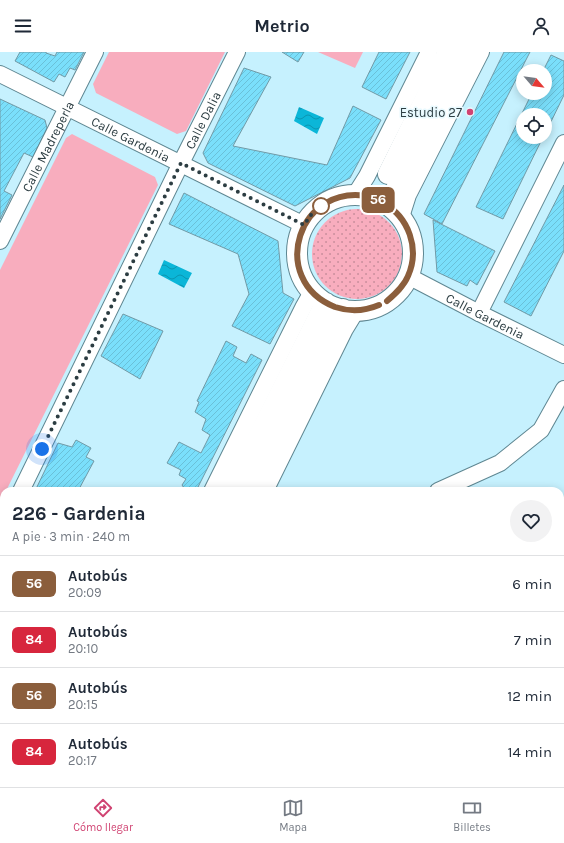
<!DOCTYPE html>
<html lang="es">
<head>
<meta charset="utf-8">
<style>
  :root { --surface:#fff; --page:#f2f2f3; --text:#1f2937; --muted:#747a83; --line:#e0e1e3; --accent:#d04372 }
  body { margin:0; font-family:Karla,sans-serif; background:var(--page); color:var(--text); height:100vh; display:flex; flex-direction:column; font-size:15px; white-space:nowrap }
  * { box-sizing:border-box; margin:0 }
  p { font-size:13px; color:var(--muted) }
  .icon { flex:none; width:22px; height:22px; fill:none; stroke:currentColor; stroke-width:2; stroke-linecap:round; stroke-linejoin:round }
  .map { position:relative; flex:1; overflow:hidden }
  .sheet { position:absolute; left:0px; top:435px; width:564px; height:300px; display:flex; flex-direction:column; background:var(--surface); border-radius:12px 12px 0 0; box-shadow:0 2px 10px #0003 }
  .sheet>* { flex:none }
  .badge { padding:0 8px; border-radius:6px; font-size:14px; line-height:26px }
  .needle { width:26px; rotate:118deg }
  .tools { position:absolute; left:516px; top:12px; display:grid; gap:8px }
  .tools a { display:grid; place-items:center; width:36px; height:36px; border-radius:50%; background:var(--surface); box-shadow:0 2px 10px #0003; font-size:20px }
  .you { position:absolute; width:20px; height:20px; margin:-10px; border:3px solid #fff; border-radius:50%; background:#1a73e8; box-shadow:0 0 0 6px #1a73e833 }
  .map>.badge { position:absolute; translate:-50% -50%; box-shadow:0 0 0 2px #fff }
  .round { display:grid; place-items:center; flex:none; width:42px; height:42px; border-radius:21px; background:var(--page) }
  .summary { display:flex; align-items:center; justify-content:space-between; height:68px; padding:0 12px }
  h1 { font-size:19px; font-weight:700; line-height:30px }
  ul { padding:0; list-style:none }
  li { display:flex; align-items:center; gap:12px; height:56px; padding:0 12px; border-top:1px solid var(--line) }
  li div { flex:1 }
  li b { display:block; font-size:15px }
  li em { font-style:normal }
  li .badge { min-width:44px; font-weight:700; text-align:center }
  header { display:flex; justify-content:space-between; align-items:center; height:52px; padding:0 12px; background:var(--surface); font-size:18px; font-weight:700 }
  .dock { display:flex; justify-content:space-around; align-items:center; height:56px; border-top:1px solid var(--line); background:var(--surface); font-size:11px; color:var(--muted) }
  .dock a { display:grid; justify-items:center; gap:2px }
  .dock .active { color:var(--accent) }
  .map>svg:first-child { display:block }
  .grass { fill:#f8adbe }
  .garden { fill:url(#garden-dots) }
  .water { fill:url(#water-waves) }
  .building { fill:url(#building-hatch); stroke:#719aa6 }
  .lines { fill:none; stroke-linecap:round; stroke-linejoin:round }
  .minor-casing { stroke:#5f8792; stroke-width:18 }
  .major-casing { stroke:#5f8792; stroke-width:22 }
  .minor { stroke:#fff; stroke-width:16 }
  .major { stroke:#fff; stroke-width:20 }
  .line-casing { stroke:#fff; stroke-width:9 }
  .line { stroke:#8b5e3c; stroke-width:6 }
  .walk { stroke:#2c3d42; stroke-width:4; stroke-dasharray:0 7.2 }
  .poi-dot { fill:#d04372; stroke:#e8f9fe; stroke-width:1.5 }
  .stop-dot { fill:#fff; stroke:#8b5e3c; stroke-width:2 }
  .labels { text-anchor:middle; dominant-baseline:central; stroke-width:3; stroke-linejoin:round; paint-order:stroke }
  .poi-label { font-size:13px; fill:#2c3d42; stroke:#e8f9fe; text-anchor:end }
  .street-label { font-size:13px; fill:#2c3d42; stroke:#e8f9fe }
</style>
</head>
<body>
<header><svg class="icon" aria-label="menu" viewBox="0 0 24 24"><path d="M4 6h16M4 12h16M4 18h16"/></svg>Metrio<svg class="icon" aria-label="person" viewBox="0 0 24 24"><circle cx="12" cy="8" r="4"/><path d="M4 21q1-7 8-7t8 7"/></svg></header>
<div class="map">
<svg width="564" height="735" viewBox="0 0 564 735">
  <defs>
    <pattern id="garden-dots" width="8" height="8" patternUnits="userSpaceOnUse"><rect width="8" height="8" fill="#f8adbe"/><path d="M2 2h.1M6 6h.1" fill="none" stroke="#c98e9c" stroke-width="1.8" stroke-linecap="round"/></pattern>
    <pattern id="water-waves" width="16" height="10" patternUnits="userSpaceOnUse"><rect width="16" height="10" fill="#0bb6d8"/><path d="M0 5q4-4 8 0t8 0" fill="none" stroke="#0b95b1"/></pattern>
    <pattern id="building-hatch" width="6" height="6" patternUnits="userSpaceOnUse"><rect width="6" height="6" fill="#7adffb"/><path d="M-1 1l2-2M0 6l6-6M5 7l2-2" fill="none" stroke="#6ac0d8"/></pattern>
  </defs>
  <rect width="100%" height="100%" fill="#c6f1fe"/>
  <!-- grass -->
  <path class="grass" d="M109 0H225L186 79 177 82 96 41 93 32Z
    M318 0H363L355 16Z
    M72 82 155 125 158 133 6 439H4V443L0 451V218L66 86Z"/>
  <!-- garden -->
  <path class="garden" d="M312 202a45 45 0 1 1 90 0a45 45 0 1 1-90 0Z"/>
  <!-- water -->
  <path class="water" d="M299 55 324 66 317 82 294 69Z
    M164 208 192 221 184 236 158 222Z"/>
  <!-- building -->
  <path class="building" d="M20 0H46V1L55 4 57 0H84L75 18 70 16 65 25 59 22 54 30 15 9Z
    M282 0H304L298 10Z
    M379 0H410L386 47 362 35Z
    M504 0H530L442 172 424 162Z
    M551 3 564 9V43L545 82V63H523V85H543L503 167 476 155 532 41H545V19H543Z
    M244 16 271 25 233 94 327 113 353 54 381 68 350 126 295 154 208 111 203 101Z
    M0 47 45 68 47 76 33 105 24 101 4 139 12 143 0 167Z
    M564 133V199L531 264 504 250Z
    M184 141 278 189 283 241 294 247 270 292 232 274 249 242 238 202 169 172Z
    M433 168 495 199 477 233 470 228 467 234 437 220Z
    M123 262 163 279 140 327 101 304Z
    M226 289 237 295 233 304 246 311 251 302 262 308 196 439H186L182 433 186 427 179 423 181 418 167 411 179 390 201 401 210 383 202 378 206 367 195 360 199 350 197 349Z
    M76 388 91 396 86 405 94 409 78 439 70 436 68 439H35L58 391 72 395Z
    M0 563H4V606L0 604Z
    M4 719V731H36L33 735H0V723Z"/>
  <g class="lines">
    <defs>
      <g id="minor">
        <path id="s1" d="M0 22 304 173"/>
        <path d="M355 143 367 124 429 0"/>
        <path d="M401 165 408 143 481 0"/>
        <path id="s2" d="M0 189 95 0"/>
        <path id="s3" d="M408 224 479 261 564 303"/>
        <path d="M479 261 564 91"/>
        <path id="s4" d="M21 439 181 111 237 0"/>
        <path d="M212 439 303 256 312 240"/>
        <path d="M265 439 345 277 356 259"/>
        <path d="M438 439 500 411 541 378 564 337"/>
        <path d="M0 482 4 474"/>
        <path d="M0 527 4 529"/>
        <path d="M292 731 295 735"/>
      </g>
      <path id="major" d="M388 122 448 0
        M297 201a58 58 0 1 1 116 0a58 58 0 1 1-116 0Z
        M391 155 395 139 465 0
        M231 439 319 263 326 251
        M249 439 334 271 343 257
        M101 735 102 731
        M116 735 117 731"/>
    </defs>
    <!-- minor casing -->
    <use href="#minor" class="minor-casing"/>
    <!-- major casing -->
    <use href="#major" class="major-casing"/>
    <!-- minor -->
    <use href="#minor" class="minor"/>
    <!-- major -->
    <use href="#major" class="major"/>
  </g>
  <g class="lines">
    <defs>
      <path id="line" d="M379 253C365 259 350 260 335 255 267 228 298 128 372 145 376 146 380 149 383 151 409 165 420 197 408 224 404 234 395 242 387 249"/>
    </defs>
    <!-- line casing -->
    <use href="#line" class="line-casing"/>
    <!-- line -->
    <use href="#line" class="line"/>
    <!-- walk -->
    <path class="walk" d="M42 397 181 111 304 173 313 160 325 151 321 154"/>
  </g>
  <!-- markers -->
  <circle class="poi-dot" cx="470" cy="60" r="4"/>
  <circle class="stop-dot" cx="321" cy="154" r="8"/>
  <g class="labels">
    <!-- poi labels -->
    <g class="poi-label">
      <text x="462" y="60">Estudio 27</text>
    </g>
    <!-- street labels -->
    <g class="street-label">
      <text stroke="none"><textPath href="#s4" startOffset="413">Calle Dalia</textPath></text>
      <text stroke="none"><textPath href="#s1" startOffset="146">Calle Gardenia</textPath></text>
      <text stroke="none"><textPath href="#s2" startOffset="106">Calle Madreperla</textPath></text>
      <text stroke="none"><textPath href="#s3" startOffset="87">Calle Gardenia</textPath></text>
    </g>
  </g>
</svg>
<div class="tools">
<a><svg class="needle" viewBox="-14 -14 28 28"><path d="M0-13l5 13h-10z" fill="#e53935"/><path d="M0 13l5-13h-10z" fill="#747a83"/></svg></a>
<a><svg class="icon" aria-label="locate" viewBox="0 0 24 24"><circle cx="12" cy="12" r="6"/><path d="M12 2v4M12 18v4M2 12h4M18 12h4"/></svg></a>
</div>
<div class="you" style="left:42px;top:397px"></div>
<b class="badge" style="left:378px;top:148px;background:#8b5e3c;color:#fff">56</b>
<section class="sheet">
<div class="summary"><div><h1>226 - Gardenia</h1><p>A pie · 3 min · 240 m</p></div><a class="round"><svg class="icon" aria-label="heart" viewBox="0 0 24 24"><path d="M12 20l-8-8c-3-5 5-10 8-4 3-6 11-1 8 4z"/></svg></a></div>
<ul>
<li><span class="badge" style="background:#8b5e3c;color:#fff">56</span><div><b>Autobús</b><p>20:09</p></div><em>6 min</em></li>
<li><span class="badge" style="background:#d7263d;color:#fff">84</span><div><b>Autobús</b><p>20:10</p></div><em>7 min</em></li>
<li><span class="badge" style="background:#8b5e3c;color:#fff">56</span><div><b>Autobús</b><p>20:15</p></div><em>12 min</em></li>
<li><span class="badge" style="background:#d7263d;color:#fff">84</span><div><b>Autobús</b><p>20:17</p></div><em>14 min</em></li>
</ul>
</section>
</div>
<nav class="dock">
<a class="active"><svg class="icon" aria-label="directions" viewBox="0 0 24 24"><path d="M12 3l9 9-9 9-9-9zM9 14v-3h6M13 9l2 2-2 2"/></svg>Cómo llegar</a>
<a><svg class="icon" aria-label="map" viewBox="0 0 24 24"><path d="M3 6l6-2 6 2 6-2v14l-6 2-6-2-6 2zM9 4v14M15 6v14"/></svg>Mapa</a>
<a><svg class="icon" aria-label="tickets" viewBox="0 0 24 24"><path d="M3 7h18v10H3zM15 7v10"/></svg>Billetes</a>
</nav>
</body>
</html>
